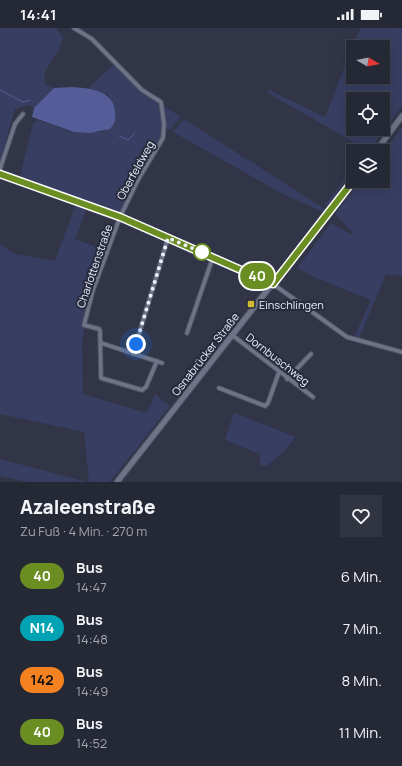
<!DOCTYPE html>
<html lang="de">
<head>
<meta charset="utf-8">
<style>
  :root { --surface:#252835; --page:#313441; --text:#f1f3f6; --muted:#a3a6ad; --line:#424450 }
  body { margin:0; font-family:Manrope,sans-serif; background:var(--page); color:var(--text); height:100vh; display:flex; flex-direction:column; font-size:15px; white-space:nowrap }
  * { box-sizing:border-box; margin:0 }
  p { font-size:13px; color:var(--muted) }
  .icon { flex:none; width:22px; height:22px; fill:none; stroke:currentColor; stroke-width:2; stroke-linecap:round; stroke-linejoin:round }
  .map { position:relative; height:454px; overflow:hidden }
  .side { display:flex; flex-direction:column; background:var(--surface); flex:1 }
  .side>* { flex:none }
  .badge { padding:0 8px; border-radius:13px; font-size:14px; line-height:26px }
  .needle { width:26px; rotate:99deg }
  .fabs { position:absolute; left:346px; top:12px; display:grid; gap:8px }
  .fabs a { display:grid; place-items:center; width:44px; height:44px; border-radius:0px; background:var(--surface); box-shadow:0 4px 16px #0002,0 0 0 1px var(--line); font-size:20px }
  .you { position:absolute; width:20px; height:20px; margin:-10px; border:3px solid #fff; border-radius:50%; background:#1a73e8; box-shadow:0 0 0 6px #1a73e833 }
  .map>.badge { position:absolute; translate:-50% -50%; box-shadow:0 0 0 2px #fff }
  .round { display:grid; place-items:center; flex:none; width:42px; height:42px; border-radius:0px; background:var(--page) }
  .headline { display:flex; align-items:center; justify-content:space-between; height:68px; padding:0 20px }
  h1 { font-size:19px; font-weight:800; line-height:30px }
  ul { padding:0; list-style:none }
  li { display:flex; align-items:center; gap:12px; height:52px; padding:0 20px }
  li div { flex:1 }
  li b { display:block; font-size:15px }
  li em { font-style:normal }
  li .badge { min-width:44px; font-weight:700; text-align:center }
  .status { display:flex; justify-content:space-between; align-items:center; height:28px; padding:0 20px; background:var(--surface); direction:ltr }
  .status svg { height:11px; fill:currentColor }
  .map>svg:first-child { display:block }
  .green { fill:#383e61; fill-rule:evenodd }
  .water { fill:#545d97 }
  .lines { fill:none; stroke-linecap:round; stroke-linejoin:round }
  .stream { stroke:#545d97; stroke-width:1 }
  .street-casing { stroke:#505363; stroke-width:5.5 }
  .secondary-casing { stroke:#505363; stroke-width:7 }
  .street { stroke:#6e7388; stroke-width:3.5 }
  .secondary { stroke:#6e7388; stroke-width:5 }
  .line-casing { stroke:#fff; stroke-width:9 }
  .line { stroke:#6b8e23; stroke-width:6 }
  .walk { stroke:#edf0fc; stroke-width:4; stroke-dasharray:0 7.2 }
  .stop-dot { fill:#fff; stroke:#6b8e23; stroke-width:2 }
  .poi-dot { fill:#d1b736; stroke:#272b3d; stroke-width:1.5 }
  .labels { text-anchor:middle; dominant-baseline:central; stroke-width:4; stroke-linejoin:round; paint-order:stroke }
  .street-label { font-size:11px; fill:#edf0fc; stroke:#272b3d }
  .poi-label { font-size:11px; fill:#edf0fc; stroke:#272b3d; text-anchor:start }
</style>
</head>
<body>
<div class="status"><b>14:41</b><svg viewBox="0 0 49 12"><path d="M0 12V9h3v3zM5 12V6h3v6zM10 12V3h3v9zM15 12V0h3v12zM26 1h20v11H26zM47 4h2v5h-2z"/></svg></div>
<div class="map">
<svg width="402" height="454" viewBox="0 0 402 454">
  <rect width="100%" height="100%" fill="#313547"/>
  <!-- green -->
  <path class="green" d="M0 0H56L63 9C62 14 60 20 57 25 50 35 42 43 45 57L54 60 34 80 28 77 15 81 0 132Z
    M360 0H402V78L369 123 268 65 269 62 325 89ZM353 19H383V49H353ZM353 71H383V101H353Z
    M115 36 138 59 137 62 159 76 162 87 161 110 119 186 20 148 33 96 38 92 74 104H104L109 67 90 61 91 57Z
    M164 78 181 89 170 102 166 100Z
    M184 91 325 181 323 184 283 166 173 104Z
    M402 99V248L386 246 359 310 354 309 371 272 316 250 297 240 331 195 352 207V204L335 186 361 153H383V124Z
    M353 140V143L327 178 325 177Z
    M76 176 87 180 75 211 105 222 88 270 81 298 85 299 82 312 83 366 147 385 155 366 170 378 110 454H89L84 404 0 386V216L15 226 55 233Z
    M234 385 296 409 286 422 266 438 260 437V426L225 412Z
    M0 431 87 454H26L0 448Z"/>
  <!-- water -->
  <path class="water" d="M71 59C89 60 114 62 115 84 116 90 115 96 110 101L90 105 74 104 32 89 34 80 54 60Z"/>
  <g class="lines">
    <!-- stream -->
    <path class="stream" d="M0 62 23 74 30 72
      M119 108 128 112 135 105"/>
    <defs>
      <path id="street" d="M74 0 92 11 142 62 161 74 164 96 163 110 139 150 120 189 93 262 84 297 99 301 100 303 101 350 142 362 146 359 157 333
        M0 141 15 96 23 86
        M273 256 347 309 402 324
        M187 305 213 229
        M232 307 313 369
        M101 315 162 335
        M133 326 168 210
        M287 351 311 326
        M219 360 265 378 268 375 279 344"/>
      <path id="secondary" d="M376 123 402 88
        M0 146 120 189 273 256
        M117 454 353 153"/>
    </defs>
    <!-- street casing -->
    <use href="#street" class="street-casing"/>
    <!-- secondary casing -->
    <use href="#secondary" class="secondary-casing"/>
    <!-- street -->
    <use href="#street" class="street"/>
    <!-- secondary -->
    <use href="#secondary" class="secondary"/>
  </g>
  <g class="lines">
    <defs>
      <path id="line" d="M0 146 120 189 273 256 353 153"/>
    </defs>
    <!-- line casing -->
    <use href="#line" class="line-casing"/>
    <!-- line -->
    <use href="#line" class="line"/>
    <!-- walk -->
    <path class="walk" d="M136 316 168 210 202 224"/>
  </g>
  <!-- markers -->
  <circle class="stop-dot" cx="202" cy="224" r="8"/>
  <rect class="poi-dot" x="247" y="272" width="8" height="8" rx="2"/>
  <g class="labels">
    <!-- street labels -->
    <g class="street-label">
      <text transform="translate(135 142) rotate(-61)">Oberfeldweg</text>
      <text transform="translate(94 238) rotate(-71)">Charlottenstraße</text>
      <text transform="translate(205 326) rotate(-52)">Osnabrücker Straße</text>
      <text transform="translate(278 331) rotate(38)">Dornbuschweg</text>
    </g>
    <!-- poi labels -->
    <g class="poi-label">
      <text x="259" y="276">Einschlingen</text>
    </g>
  </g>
</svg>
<div class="fabs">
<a><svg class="needle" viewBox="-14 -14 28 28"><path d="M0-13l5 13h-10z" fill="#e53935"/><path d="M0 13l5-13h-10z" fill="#a3a6ad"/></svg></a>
<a><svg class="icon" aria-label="locate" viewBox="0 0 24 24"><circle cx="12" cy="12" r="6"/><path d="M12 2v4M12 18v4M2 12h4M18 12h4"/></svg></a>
<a><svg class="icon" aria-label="layers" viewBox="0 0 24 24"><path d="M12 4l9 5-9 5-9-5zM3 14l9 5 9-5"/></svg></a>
</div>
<div class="you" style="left:136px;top:316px"></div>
<b class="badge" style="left:257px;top:248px;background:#6b8e23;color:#fff">40</b>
</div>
<section class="side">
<div class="headline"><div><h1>Azaleenstraße</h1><p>Zu Fuß · 4 Min. · 270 m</p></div><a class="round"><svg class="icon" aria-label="heart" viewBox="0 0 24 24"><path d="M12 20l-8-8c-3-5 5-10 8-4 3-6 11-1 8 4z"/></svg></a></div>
<ul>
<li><span class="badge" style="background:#6b8e23;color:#fff">40</span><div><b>Bus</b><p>14:47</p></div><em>6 Min.</em></li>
<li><span class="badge" style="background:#00a3b4;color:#fff">N14</span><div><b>Bus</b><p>14:48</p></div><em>7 Min.</em></li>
<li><span class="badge" style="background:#f58220;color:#111">142</span><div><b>Bus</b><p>14:49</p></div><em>8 Min.</em></li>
<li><span class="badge" style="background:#6b8e23;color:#fff">40</span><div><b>Bus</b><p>14:52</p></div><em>11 Min.</em></li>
</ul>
</section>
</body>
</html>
